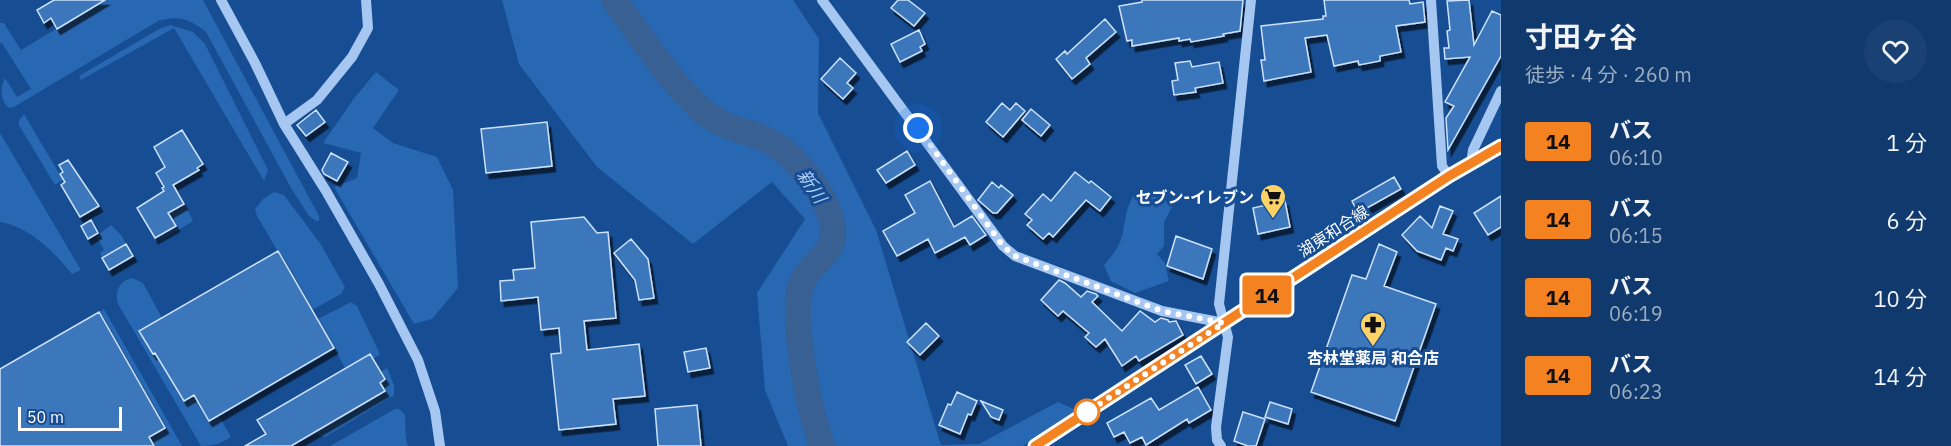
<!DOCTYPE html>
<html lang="ja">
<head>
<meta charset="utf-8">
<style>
  :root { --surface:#103a6e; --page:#194173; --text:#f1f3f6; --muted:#9cadc2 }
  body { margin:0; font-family:"IBM Plex Sans","Noto Sans JP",sans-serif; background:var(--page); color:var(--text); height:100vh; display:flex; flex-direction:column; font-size:22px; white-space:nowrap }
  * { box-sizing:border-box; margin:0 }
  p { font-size:20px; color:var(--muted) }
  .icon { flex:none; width:33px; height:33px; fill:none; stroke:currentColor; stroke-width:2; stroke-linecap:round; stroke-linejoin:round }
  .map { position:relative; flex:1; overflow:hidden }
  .details { display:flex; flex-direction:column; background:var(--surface); width:450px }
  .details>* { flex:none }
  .badge { padding:0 12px; border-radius:4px; font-size:21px; line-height:39px }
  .scale { position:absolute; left:18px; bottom:15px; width:104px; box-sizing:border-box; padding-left:6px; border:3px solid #fff; border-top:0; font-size:16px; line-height:21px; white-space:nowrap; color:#fff; -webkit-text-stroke:4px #164d93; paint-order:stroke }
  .you { position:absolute; width:30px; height:30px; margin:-15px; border:4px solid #fff; border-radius:50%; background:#1a73e8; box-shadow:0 0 0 9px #1a73e833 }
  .map>.badge { position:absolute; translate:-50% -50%; box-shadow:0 0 0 3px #fff }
  .round { display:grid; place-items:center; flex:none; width:63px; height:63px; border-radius:32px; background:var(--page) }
  .summary { display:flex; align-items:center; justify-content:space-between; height:102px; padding:0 24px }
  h1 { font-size:28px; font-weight:700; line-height:45px }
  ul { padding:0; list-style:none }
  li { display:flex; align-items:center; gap:18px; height:78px; padding:0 24px }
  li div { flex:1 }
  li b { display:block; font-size:22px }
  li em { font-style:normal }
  li .badge { min-width:66px; font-weight:700; text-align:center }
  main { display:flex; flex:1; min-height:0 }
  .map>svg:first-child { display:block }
  .green { fill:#2867b2 }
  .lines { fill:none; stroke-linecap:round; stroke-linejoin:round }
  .river { stroke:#386093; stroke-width:26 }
  .building { fill:#3e77bb; stroke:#cce2fc; stroke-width:1.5; filter:url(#shadow) }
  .minor { stroke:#a5c7f1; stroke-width:10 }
  .major { stroke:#eff5ff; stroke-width:15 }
  .line-casing { stroke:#fff; stroke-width:14 }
  .line { stroke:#f58220; stroke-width:9 }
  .walk { stroke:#fff; stroke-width:6; stroke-dasharray:0 10.8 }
  .stop-dot { fill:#fff; stroke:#f58220; stroke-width:3 }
  .labels { text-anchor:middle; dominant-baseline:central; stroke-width:6; stroke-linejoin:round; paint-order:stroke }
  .poi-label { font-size:16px; font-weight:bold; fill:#fff; stroke:#164d93; text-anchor:end }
  .street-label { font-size:16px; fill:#fff; stroke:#164d93 }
  .water-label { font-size:18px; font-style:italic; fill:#b1d1f8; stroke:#164d93 }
</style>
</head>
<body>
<main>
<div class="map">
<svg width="1501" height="446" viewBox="0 0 1501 446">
  <defs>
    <filter id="shadow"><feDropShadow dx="3.5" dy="5.5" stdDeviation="0" flood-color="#0009"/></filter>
  </defs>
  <rect width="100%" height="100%" fill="#164d93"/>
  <!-- green -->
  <path class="green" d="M104 0H203L319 216V221H316L309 216 291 188 206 32C190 19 178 15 158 21L14 107 9 108C0 100 0 88 5 78L17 97 31 89 2 43H0V23H4L21 50Z
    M502 0H793L819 39 818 113 876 230 941 445 979 444 1058 402 1076 410 1023 446H788L765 390 757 293 805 219 772 182 693 244 597 167 519 64Z
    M171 25 193 32 205 44 268 170 264 181 174 28 81 80 79 76 159 29Z
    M376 72 399 90 373 128 393 143 437 157 453 190 458 288 432 319 414 324 334 187 357 178 361 153 323 143 355 97Z
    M24 114 63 180 55 185 19 125V120Z
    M0 133 81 270 72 274C54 252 30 227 0 222Z
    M1138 190 1164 198 1172 207 1164 222V246L1157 254 1165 263 1169 281 1135 293 1111 281 1104 265C1112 256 1119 247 1122 236 1126 218 1126 204 1138 190Z
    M274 192 284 195 320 243 345 287 341 294 312 310 257 216 255 209 263 199Z
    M185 204 193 221 161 241H155L154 239 176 226 169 214Z
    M111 225 121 235 134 257 110 271 133 256 125 244 102 258 100 253 104 250 96 236Z
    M132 278 143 283 162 318 209 421 219 416 231 437C220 444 213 446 201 446L118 304C114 292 120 280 132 278Z
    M351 302 357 306 380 354 373 359 369 354 345 368 318 319Z
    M104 309 182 446H154L149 437 165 427 99 312Z
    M387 368 394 385V395L325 437 320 436 317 431 384 391 380 383 385 379 381 372Z
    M395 409H399L405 415 406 439 408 446H330Z"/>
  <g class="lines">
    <!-- river -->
    <path class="river" d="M614 0C643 38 668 81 705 113 722 127 743 130 763 138 793 151 829 196 833 229 835 258 809 261 801 285 796 301 798 319 799 335 803 375 809 408 822 446"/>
  </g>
  <!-- building -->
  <path class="building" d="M54 0H105L57 29 51 18 44 23 37 10Z
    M898 0H908L925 13 914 26 891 8Z
    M1142 0H1243L1240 31 1223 34 1224 36 1191 42 1190 39 1179 41V38L1132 46V40L1127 41 1119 6 1142 2Z
    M1324 0H1409L1410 4 1423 2 1425 22 1396 26 1401 52 1380 56V61L1359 65 1358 61 1334 66 1327 35 1305 38 1311 72 1264 81 1261 60H1265L1261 26 1323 19V16H1326Z
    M1469 0 1474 45 1492 11 1501 15V56L1448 150 1446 118 1454 106 1445 102 1470 57 1445 59 1444 48H1449L1447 31 1450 30 1447 1Z
    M1105 19 1116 32 1086 58 1090 64 1072 79 1056 59 1065 51 1067 54Z
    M919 30 925 44 920 47 922 51 900 62 891 44Z
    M840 58 856 73 847 83 853 88 843 99 821 79Z
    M1190 61 1192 67 1219 62 1223 83 1195 88 1196 92 1174 95 1172 81 1178 80 1175 63Z
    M1002 103 1010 110 1016 103 1025 111 1003 137 986 122Z
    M1031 109 1050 125 1041 136 1022 120Z
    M316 110 325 122 306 136 297 125Z
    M547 122 552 166 486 173 481 129Z
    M182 130 203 164 197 168 199 170 173 185 184 204 168 213 176 226 155 238 137 208 164 191 162 188 164 187 156 173 165 167 154 147Z
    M907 151 915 165 886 183 877 170Z
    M331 153 348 162 337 181 324 174 322 170Z
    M68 160 99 206 80 217 61 185 65 182 60 174 63 172 59 165Z
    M1075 172 1089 183 1091 181 1111 197 1100 211 1086 200 1053 237 1049 233 1043 239 1027 225 1032 220 1025 214 1043 194 1051 201Z
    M1394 177 1401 189 1358 213 1352 201Z
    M930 181 954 227 972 216 986 235 970 245 965 237 935 253 928 239 897 256 883 231 915 213 905 195Z
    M992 182 999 188 1001 185 1013 195 997 213H993L978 200Z
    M1501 196V227L1488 235 1474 213Z
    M1285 201 1290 227 1258 234 1253 208Z
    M1440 206 1453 211 1443 234 1458 239 1453 251 1446 248 1441 260 1417 251 1402 235 1420 216 1432 228Z
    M584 217 597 233 608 232 616 318 584 321 587 350 639 344 645 396 613 399 616 424 559 430 551 354 561 353 559 328 541 330 538 297 501 301 500 281 514 280 513 270 535 268 531 222Z
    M91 220 98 233 88 239 81 226Z
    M1176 236 1212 249 1203 279 1167 266Z
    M631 239 648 259 654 298 639 300 635 280 614 253Z
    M126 244 133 256 109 270 102 258Z
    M1379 244 1397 252 1384 286 1436 304 1395 421 1311 392 1352 275 1366 279Z
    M278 251 334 348 209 421 194 395 184 401 155 353 153 354 139 331Z
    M1059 280 1065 283 1081 297 1087 291 1096 294 1098 296 1092 302 1122 331 1140 311 1155 322 1161 318 1168 320 1169 322 1176 321 1183 335 1139 361 1136 356 1122 366 1105 339 1096 347 1085 337 1089 333 1063 311 1058 316 1041 300Z
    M99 312 165 428 149 437 154 446H0V369Z
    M926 323 939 336 920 355 907 342Z
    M706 348 710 368 688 372 684 352Z
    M370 354 385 379 380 383 385 391 291 446H245L266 434 257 420Z
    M1201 356 1212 374 1196 384 1185 365Z
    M1198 387 1211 410 1189 423 1187 419 1146 445 1142 437 1130 443 1124 432 1114 437 1107 423 1151 398 1159 410Z
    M957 392 977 401 971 415 968 414 960 434 939 425 948 404 951 405Z
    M981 401 1003 410 999 420 991 417Z
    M1270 402 1292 409 1288 424 1265 417Z
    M697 405 701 446H658L655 409Z
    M1243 412 1265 419 1256 446H1248L1234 441Z"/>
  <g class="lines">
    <!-- minor -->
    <path class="minor" d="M221 0 255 63 284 124 326 191 379 284 418 360 435 411 440 446
      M822 0 1003 246 1015 256 1162 311 1224 323
      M1431 0 1442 166 1449 176
      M284 124 317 100 352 57 368 28 366 0
      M1471 164 1473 150 1501 91
      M1221 446 1217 440 1216 427 1228 337 1219 304 1251 0"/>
    <!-- major -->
    <path class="major" d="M1035 446 1449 176 1501 146"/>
  </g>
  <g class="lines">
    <defs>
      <path id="line" d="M1035 446 1449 176 1501 146"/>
    </defs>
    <!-- line casing -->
    <use href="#line" class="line-casing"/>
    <!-- line -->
    <use href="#line" class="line"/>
    <!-- walk -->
    <path class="walk" d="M918 128 1003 246 1015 256 1162 311 1224 323 1087 412"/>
  </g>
  <!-- icons -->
  <defs>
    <symbol id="supermarket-pin" viewBox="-11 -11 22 30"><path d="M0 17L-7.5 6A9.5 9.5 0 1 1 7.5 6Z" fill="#ffd265" stroke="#164d93"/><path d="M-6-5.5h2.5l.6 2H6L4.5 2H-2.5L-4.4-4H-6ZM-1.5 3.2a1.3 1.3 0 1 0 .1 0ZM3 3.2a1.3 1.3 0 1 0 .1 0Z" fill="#111"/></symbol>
    <symbol id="pharmacy-pin" viewBox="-11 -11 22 30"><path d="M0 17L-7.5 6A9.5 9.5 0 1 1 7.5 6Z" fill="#ffd265" stroke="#164d93"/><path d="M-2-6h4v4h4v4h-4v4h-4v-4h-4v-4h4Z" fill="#111"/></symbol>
  </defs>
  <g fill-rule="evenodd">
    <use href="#supermarket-pin" x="1258" y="182" width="30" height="40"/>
    <use href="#pharmacy-pin" x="1358" y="310" width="30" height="40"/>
  </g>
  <!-- markers -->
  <circle class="stop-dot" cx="1087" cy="412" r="12"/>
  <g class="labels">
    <!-- poi labels -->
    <g class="poi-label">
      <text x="1254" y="197">セブン-イレブン</text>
      <text x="1373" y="358" text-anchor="middle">杏林堂薬局 和合店</text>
    </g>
    <!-- street labels -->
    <g class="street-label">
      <text transform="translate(1333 231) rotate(-33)">湖東和合線</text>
    </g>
    <!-- water labels -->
    <g class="water-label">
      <text transform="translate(812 186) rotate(56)">新川</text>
    </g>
  </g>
</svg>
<div class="scale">50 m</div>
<div class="you" style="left:918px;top:128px"></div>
<b class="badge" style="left:1267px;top:295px;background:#f58220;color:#111">14</b>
</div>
<section class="details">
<div class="summary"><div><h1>寸田ヶ谷</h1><p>徒歩 · 4 分 · 260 m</p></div><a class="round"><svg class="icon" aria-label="heart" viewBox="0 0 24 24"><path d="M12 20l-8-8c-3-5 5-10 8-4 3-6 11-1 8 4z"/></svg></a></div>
<ul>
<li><span class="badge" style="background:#f58220;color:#111">14</span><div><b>バス</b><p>06:10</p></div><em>1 分</em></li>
<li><span class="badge" style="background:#f58220;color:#111">14</span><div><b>バス</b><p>06:15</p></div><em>6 分</em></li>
<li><span class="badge" style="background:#f58220;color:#111">14</span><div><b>バス</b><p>06:19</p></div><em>10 分</em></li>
<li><span class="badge" style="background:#f58220;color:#111">14</span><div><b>バス</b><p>06:23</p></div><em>14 分</em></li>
</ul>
</section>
</main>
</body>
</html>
